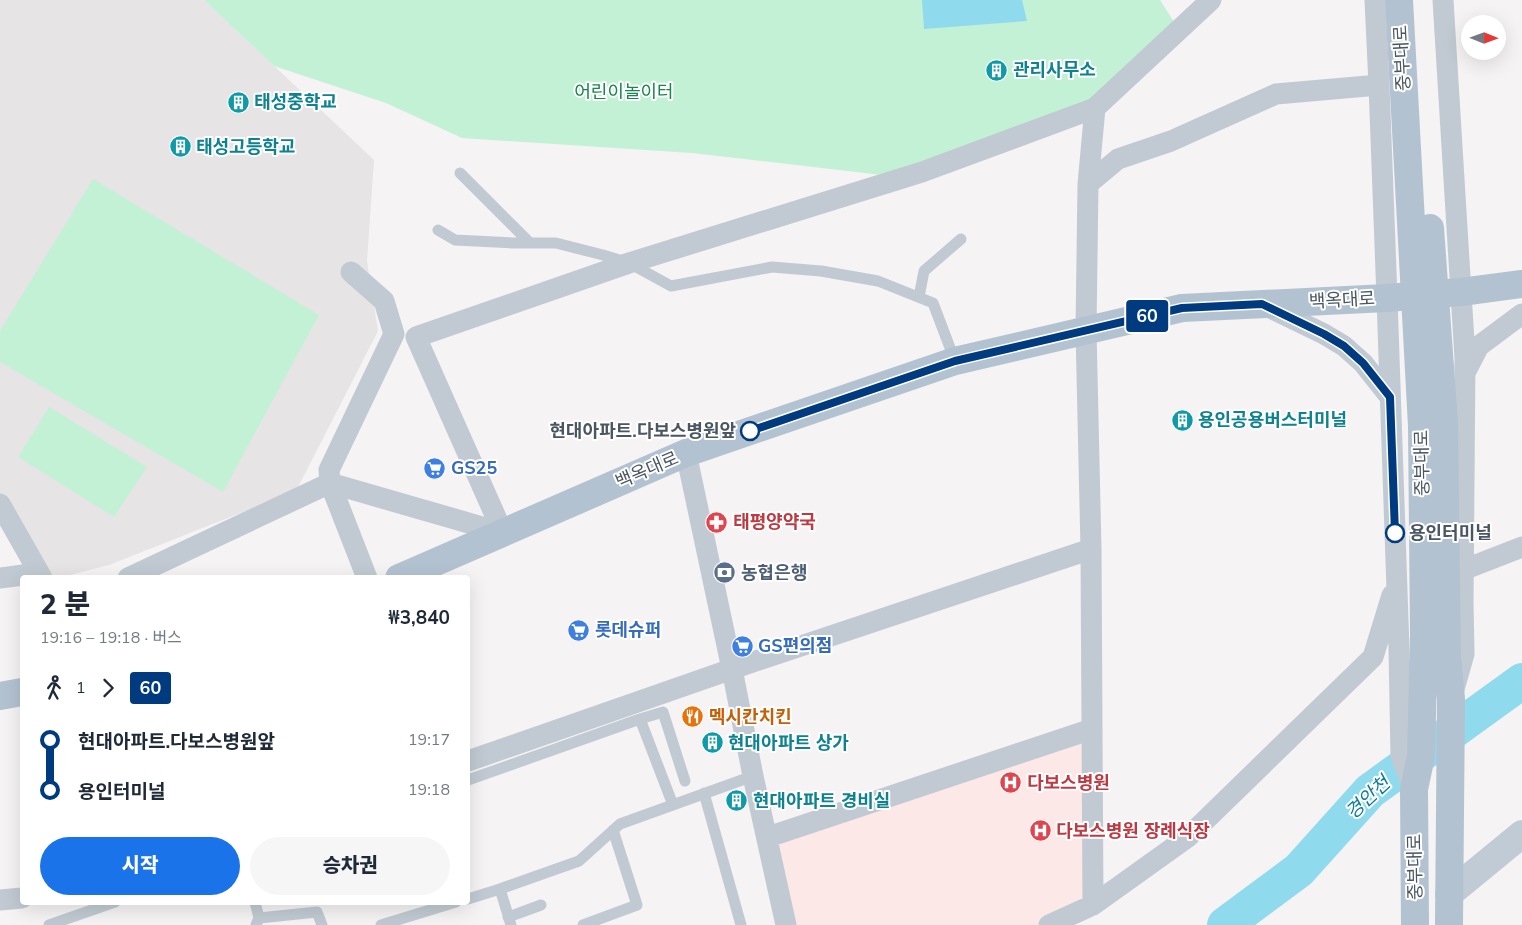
<!DOCTYPE html>
<html lang="ko">
<head>
<meta charset="utf-8">
<style>
  :root { --surface:#fff; --page:#f6f6f7; --text:#1f2937; --muted:#747a83; --accent:#1a73e8 }
  body { margin:0; font-family:"Nunito Sans","Noto Sans KR",sans-serif; background:var(--page); color:var(--text); height:100vh; display:flex; flex-direction:column; font-size:19px; white-space:nowrap }
  * { box-sizing:border-box; margin:0 }
  p { font-size:16px; color:var(--muted) }
  .icon { flex:none; width:28px; height:28px; fill:none; stroke:currentColor; stroke-width:2; stroke-linecap:round; stroke-linejoin:round }
  .map { position:relative; flex:1; overflow:hidden }
  .panel { position:absolute; left:20px; top:575px; width:450px; height:330px; display:flex; flex-direction:column; background:var(--surface); border-radius:5px; box-shadow:0 5px 20px #0002 }
  .panel>* { flex:none }
  .badge { padding:0 10px; border-radius:4px; font-size:18px; line-height:32px }
  .needle { width:32px; rotate:91deg }
  .buttons { position:absolute; left:1461px; top:15px; display:grid; gap:10px }
  .buttons a { display:grid; place-items:center; width:45px; height:45px; border-radius:50%; background:var(--surface); box-shadow:0 5px 20px #0002; font-size:25px }
  .map>.badge { position:absolute; translate:-50% -50%; box-shadow:0 0 0 2px #fff }
  .legs { display:flex; align-items:center; gap:8px; height:55px; padding:0 20px; font-size:16px }
  .legs p { margin-inline-start:auto }
  .summary { display:flex; align-items:center; justify-content:space-between; height:85px; padding:0 20px }
  h1 { font-size:28px; font-weight:800; line-height:38px }
  .button { display:flex; gap:10px; margin-top:auto; padding:10px 20px }
  .button a { flex:1; height:58px; border-radius:30px; background:var(--accent); color:#fff; font-size:20px; font-weight:800; line-height:58px; text-align:center }
  .button a+a { background:var(--page); color:var(--text) }
  ul { padding:0 20px; list-style:none }
  li { display:flex; align-items:center; gap:18px; height:50px; font-size:19px }
  li i { display:grid; place-items:center; width:8px; height:100%; margin:0 6px; background:currentColor }
  li i::after { content:''; width:12px; height:12px; margin:-6px; border:4px solid; border-radius:50%; background:var(--surface) }
  li p { margin-inline-start:auto }
  li:first-child i { background:linear-gradient(#0000 50%,currentColor 0) }
  li:last-child i { background:linear-gradient(currentColor 50%,#0000 0) }
  .map>svg:first-child { display:block }
  .education { fill:#e6e4e5 }
  .medical { fill:#fce8e6 }
  .green { fill:#c3f1d5 }
  .water { fill:#90daee }
  .lines { fill:none; stroke-linecap:round; stroke-linejoin:round }
  .river { stroke:#90daee; stroke-width:36 }
  .service { stroke:#c1cad2; stroke-width:11 }
  .minor { stroke:#c1cad2; stroke-width:21 }
  .secondary { stroke:#c1cbd6; stroke-width:28 }
  .primary { stroke:#b3c2d1; stroke-width:28 }
  .primary-bridge { stroke:#b3c2d1; stroke-width:28 }
  .line-1-casing { stroke:#fff; stroke-width:11 }
  .line-1 { stroke:#003b80; stroke-width:8 }
  .stop-1-dot { fill:#fff; stroke:#003b80; stroke-width:2.5 }
  .labels { text-anchor:middle; dominant-baseline:central; stroke-width:4; stroke-linejoin:round; paint-order:stroke }
  .street-label { font-size:18px; fill:#4a5661; stroke:#fff }
  .culture-label { font-size:18px; font-weight:bold; fill:#0d838f; stroke:#fff; text-anchor:start }
  .park-label { font-size:18px; fill:#17864f; stroke:#fff }
  .stop-label { font-size:18px; font-weight:bold; fill:#4a5661; stroke:#fff; text-anchor:end }
  .shop-label { font-size:18px; font-weight:bold; fill:#366cbe; stroke:#fff; text-anchor:start }
  .health-label { font-size:18px; font-weight:bold; fill:#be3a42; stroke:#fff; text-anchor:start }
  .service-label { font-size:18px; font-weight:bold; fill:#4e5e75; stroke:#fff; text-anchor:start }
  .food-label { font-size:18px; font-weight:bold; fill:#c56008; stroke:#fff; text-anchor:start }
  .water-label { font-size:19px; font-style:italic; fill:#0c7c9b; stroke:#fff }
</style>
</head>
<body>
<div class="map">
<svg width="1522" height="925" viewBox="0 0 1522 925">
  <rect width="100%" height="100%" fill="#f5f3f3"/>
  <!-- education -->
  <path class="education" d="M0 0H204L374 160 367 261 378 331 296 491 109 565 62 577H42L0 504Z"/>
  <!-- medical -->
  <path class="medical" d="M1092 729 1093 905 1049 925H786L768 837Z"/>
  <!-- green -->
  <path class="green" d="M204 0H1160L1176 25 1090 103 882 175 692 153 462 138 386 103 274 66Z
    M93 179 319 315 223 492 0 362V331Z
    M49 407 147 467 114 517 18 457Z"/>
  <!-- water -->
  <path class="water" d="M922 0H1022L1027 21 924 29Z"/>
  <g class="lines">
    <!-- river -->
    <path class="river" d="M1225 925 1299 870 1370 791 1522 681"/>
    <!-- service -->
    <path class="service" d="M460 173 529 242
      M438 230 455 240 513 243H556L603 255 629 263 671 286 772 267 821 271 878 281 933 303 955 361
      M919 297 924 271 961 239
      M640 719 663 712 685 781
      M468 780 640 719 673 805
      M704 793 741 925
      M500 889 511 925
      M468 899 500 889 579 861 620 824 753 776
      M255 902 259 918
      M508 917 541 905
      M49 925 115 902
      M256 925 259 918 317 912 322 925
      M381 925 456 902
      M583 925 637 905 613 830"/>
    <!-- minor -->
    <path class="minor" d="M1375 0 1379 85 1387 298 1399 649 1401 756 1414 789
      M1443 0 1465 358 1463 602 1464 654 1454 689
      M1088 184 1118 159 1171 141 1276 94 1379 85
      M351 272 384 301 394 334 329 470 330 483 367 578
      M1262 304 1324 334 1344 346 1363 363 1390 397
      M1466 371 1479 346 1522 314
      M686 453 732 669 753 776 786 925
      M0 504 42 578
      M503 533 416 337 629 263 922 172 1095 108 1211 0
      M1091 549 1093 905
      M1463 570 1522 547
      M0 578 23 575 30 578
      M128 578 330 483 503 533
      M468 761 732 669 1091 549 1086 330 1088 184 1095 108
      M768 837 1092 729
      M0 900 22 898
      M1049 925 1093 905 1188 837 1373 657 1392 595"/>
    <!-- secondary -->
    <path class="secondary" d="M1449 894 1522 834"/>
    <!-- primary -->
    <path class="primary" d="M1444 423 1447 656 1451 699 1449 925
      M399 578 686 453 955 361 1182 308 1387 298 1461 292 1522 284
      M0 696 22 692
      M1415 925 1414 789 1421 756 1424 635 1422 426"/>
    <!-- primary-bridge -->
    <path class="primary-bridge" d="M1399 0 1422 426
      M1430 228 1444 423"/>
  </g>
  <g class="lines">
    <defs>
      <path id="line-1" d="M750 431 955 361 1182 308 1262 304 1324 334 1344 346 1363 363 1390 397 1395 533"/>
    </defs>
    <!-- line-1 casing -->
    <use href="#line-1" class="line-1-casing"/>
    <!-- line-1 -->
    <use href="#line-1" class="line-1"/>
  </g>
  <!-- icons -->
  <defs>
    <symbol id="building-disc" viewBox="-11 -11 22 22"><circle r="9.5" fill="#0f9aa8" stroke="#fff"/><path d="M-4-6H4V6H1V3H-1V6H-4ZM-2.5-4.3h1.7v1.8h-1.7ZM.8-4.3h1.7v1.8H.8ZM-2.5-1h1.7V.8h-1.7ZM.8-1h1.7V.8H.8Z" fill="#fff"/></symbol>
    <symbol id="supermarket-disc" viewBox="-11 -11 22 22"><circle r="9.5" fill="#3f7fe0" stroke="#fff"/><path d="M-6-5.5h2.5l.6 2H6L4.5 2H-2.5L-4.4-4H-6ZM-1.5 3.2a1.3 1.3 0 1 0 .1 0ZM3 3.2a1.3 1.3 0 1 0 .1 0Z" fill="#fff"/></symbol>
    <symbol id="pharmacy-disc" viewBox="-11 -11 22 22"><circle r="9.5" fill="#e0444e" stroke="#fff"/><path d="M-2-6h4v4h4v4h-4v4h-4v-4h-4v-4h4Z" fill="#fff"/></symbol>
    <symbol id="bank-disc" viewBox="-11 -11 22 22"><circle r="9.5" fill="#5c6f8a" stroke="#fff"/><path d="M-6-4H6V4H-6ZM0-2.3a2.3 2.3 0 1 0 0 4.6a2.3 2.3 0 1 0 0-4.6Z" fill="#fff"/></symbol>
    <symbol id="restaurant-disc" viewBox="-11 -11 22 22"><circle r="9.5" fill="#e8710a" stroke="#fff"/><path d="M-5-6h1v4h1v-4h1v4h1v-4h1v5L-1.5 .5V6h-2V.5L-5-1ZM5-6V6H3V1.5H1.5Q1.5-4 5-6Z" fill="#fff"/></symbol>
    <symbol id="hospital-disc" viewBox="-11 -11 22 22"><circle r="9.5" fill="#e0444e" stroke="#fff"/><path d="M-5-5h3v3.5h4V-5h3V5h-3V1.5h-4V5h-3Z" fill="#fff"/></symbol>
  </defs>
  <g fill-rule="evenodd">
    <use href="#building-disc" x="984" y="58" width="25" height="25"/>
    <use href="#building-disc" x="226" y="90" width="25" height="25"/>
    <use href="#building-disc" x="168" y="134" width="25" height="25"/>
    <use href="#building-disc" x="1170" y="408" width="25" height="25"/>
    <use href="#supermarket-disc" x="422" y="456" width="25" height="25"/>
    <use href="#pharmacy-disc" x="704" y="510" width="25" height="25"/>
    <use href="#bank-disc" x="712" y="560" width="25" height="25"/>
    <use href="#supermarket-disc" x="566" y="618" width="25" height="25"/>
    <use href="#supermarket-disc" x="730" y="634" width="25" height="25"/>
    <use href="#restaurant-disc" x="680" y="704" width="25" height="25"/>
    <use href="#building-disc" x="700" y="730" width="25" height="25"/>
    <use href="#hospital-disc" x="998" y="770" width="25" height="25"/>
    <use href="#building-disc" x="724" y="788" width="25" height="25"/>
    <use href="#hospital-disc" x="1028" y="818" width="25" height="25"/>
  </g>
  <!-- markers -->
  <g class="stop-1-dot">
    <circle cx="750" cy="431" r="9"/>
    <circle cx="1395" cy="533" r="9"/>
  </g>
  <g class="labels">
    <!-- street labels -->
    <g class="street-label">
      <text transform="translate(1402 58) rotate(-93)">중부대로</text>
      <text transform="translate(1342 300) rotate(-3)">백옥대로</text>
      <text transform="translate(1422 463) rotate(-91)">중부대로</text>
      <text transform="translate(647 470) rotate(-23)">백옥대로</text>
      <text transform="translate(1415 867) rotate(-91)">중부대로</text>
    </g>
    <!-- culture labels -->
    <g class="culture-label">
      <text x="1013" y="70">관리사무소</text>
      <text x="254" y="102">태성중학교</text>
      <text x="196" y="147">태성고등학교</text>
      <text x="1198" y="420">용인공용버스터미널</text>
      <text x="728" y="743">현대아파트 상가</text>
      <text x="753" y="801">현대아파트 경비실</text>
    </g>
    <!-- park labels -->
    <g class="park-label">
      <text x="624" y="92">어린이놀이터</text>
    </g>
    <!-- stop labels -->
    <g class="stop-label">
      <text x="736" y="431">현대아파트.다보스병원앞</text>
      <text x="1409" y="533" text-anchor="start">용인터미널</text>
    </g>
    <!-- shop labels -->
    <g class="shop-label">
      <text x="451" y="468">GS25</text>
      <text x="595" y="630">롯데슈퍼</text>
      <text x="758" y="646">GS편의점</text>
    </g>
    <!-- health labels -->
    <g class="health-label">
      <text x="733" y="522">태평양약국</text>
      <text x="1027" y="783">다보스병원</text>
      <text x="1056" y="831">다보스병원 장례식장</text>
    </g>
    <!-- service labels -->
    <g class="service-label">
      <text x="741" y="573">농협은행</text>
    </g>
    <!-- food labels -->
    <g class="food-label">
      <text x="709" y="717">멕시칸치킨</text>
    </g>
    <!-- water labels -->
    <g class="water-label">
      <text transform="translate(1368 798) rotate(-43)">경안천</text>
    </g>
  </g>
</svg>
<div class="buttons">
<a><svg class="needle" viewBox="-14 -14 28 28"><path d="M0-13l5 13h-10z" fill="#e53935"/><path d="M0 13l5-13h-10z" fill="#747a83"/></svg></a>
</div>
<b class="badge" style="left:1147px;top:316px;background:#003b80;color:#fff">60</b>
<section class="panel">
<div class="summary"><div><h1>2 분</h1><p>19:16 – 19:18 · 버스</p></div><b>₩3,840</b></div>
<div class="legs"><svg class="icon" aria-label="walk" viewBox="0 0 24 24"><circle cx="13" cy="4" r="2"/><path d="M13 8l-2 6 4 7M11 14l-3 7M7 12l3-4h3l4 4"/></svg>1<svg class="icon" aria-label="forward" viewBox="0 0 24 24"><path d="M9 5l7 7-7 7"/></svg><b class="badge" style="background:#003b80;color:#fff">60</b></div>
<ul>
<li><i style="color:#003b80"></i><b>현대아파트.다보스병원앞</b><p>19:17</p></li>
<li><i style="color:#003b80"></i><b>용인터미널</b><p>19:18</p></li>
</ul>
<div class="button"><a>시작</a><a>승차권</a></div>
</section>
</div>
</body>
</html>
